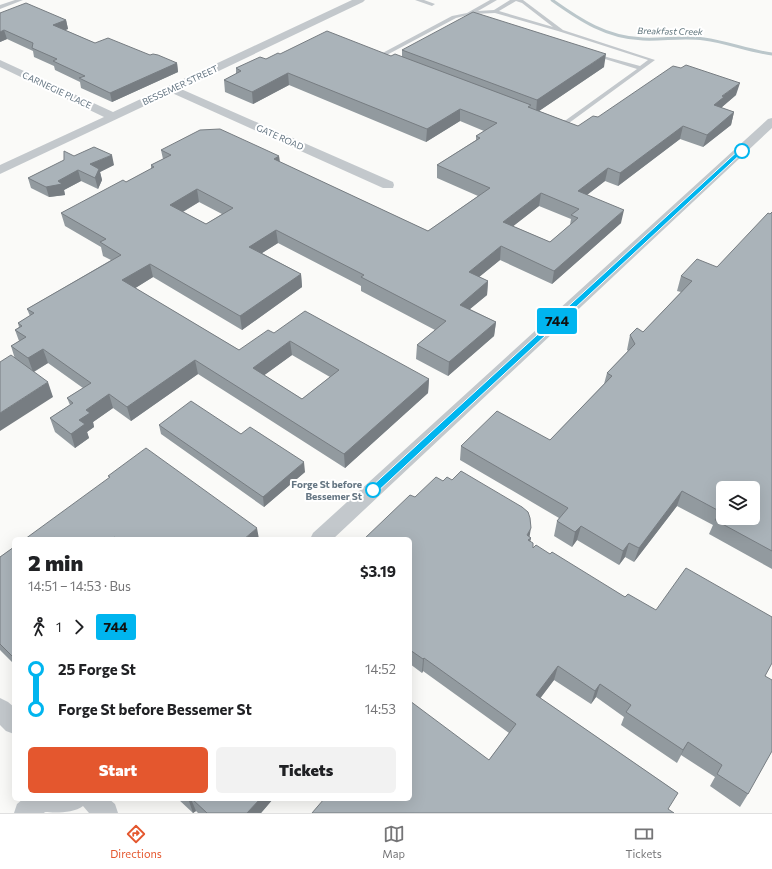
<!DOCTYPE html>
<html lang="en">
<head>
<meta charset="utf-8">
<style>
  :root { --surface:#fff; --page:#f2f2f2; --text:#202124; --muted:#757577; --line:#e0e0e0; --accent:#e4572e }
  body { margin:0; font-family:Commissioner,sans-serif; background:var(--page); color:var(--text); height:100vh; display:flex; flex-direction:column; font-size:15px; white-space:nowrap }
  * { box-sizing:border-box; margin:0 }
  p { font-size:13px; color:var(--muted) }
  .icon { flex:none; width:22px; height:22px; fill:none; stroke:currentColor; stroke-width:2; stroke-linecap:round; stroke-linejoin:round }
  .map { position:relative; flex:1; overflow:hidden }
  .drawer { position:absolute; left:12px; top:537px; width:400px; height:264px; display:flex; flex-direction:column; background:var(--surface); border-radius:6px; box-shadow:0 4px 16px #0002 }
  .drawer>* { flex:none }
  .badge { padding:0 8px; border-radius:3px; font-size:14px; line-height:26px }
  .tools { position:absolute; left:716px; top:481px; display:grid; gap:8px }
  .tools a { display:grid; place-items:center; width:44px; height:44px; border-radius:6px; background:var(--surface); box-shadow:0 4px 16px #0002; font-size:20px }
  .map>.badge { position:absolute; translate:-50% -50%; box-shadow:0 0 0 2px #fff }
  .legs { display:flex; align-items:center; gap:6px; height:44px; padding:0 16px; font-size:13px }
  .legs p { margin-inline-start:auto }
  .headline { display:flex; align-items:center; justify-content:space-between; height:68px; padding:0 16px }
  h1 { font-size:22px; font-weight:800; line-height:30px }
  .button { display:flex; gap:8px; margin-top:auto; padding:8px 16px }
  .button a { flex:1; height:46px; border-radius:6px; background:var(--accent); color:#fff; font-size:16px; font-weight:800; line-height:46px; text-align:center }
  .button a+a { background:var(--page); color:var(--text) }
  ul { padding:0 16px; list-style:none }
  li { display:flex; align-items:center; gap:14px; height:40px; font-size:15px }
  li i { display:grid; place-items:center; width:6px; height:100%; margin:0 5px; background:currentColor }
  li i::after { content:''; width:10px; height:10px; margin:-5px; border:3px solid; border-radius:50%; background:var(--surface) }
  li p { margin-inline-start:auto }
  li:first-child i { background:linear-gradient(#0000 50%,currentColor 0) }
  li:last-child i { background:linear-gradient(currentColor 50%,#0000 0) }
  .dock { display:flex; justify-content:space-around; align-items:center; height:56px; border-top:1px solid var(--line); background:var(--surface); font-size:11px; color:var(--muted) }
  .dock a { display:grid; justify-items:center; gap:2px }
  .dock .selected { color:var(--accent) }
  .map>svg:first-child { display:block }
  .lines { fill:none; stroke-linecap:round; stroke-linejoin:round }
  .stream { stroke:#bbc7cb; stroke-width:3 }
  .service { fill:#c3c8cc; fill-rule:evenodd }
  .minor { fill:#c3c8cc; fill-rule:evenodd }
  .wall { fill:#929a9f; fill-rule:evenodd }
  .shaded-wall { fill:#777d82 }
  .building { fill:#aab3b9; stroke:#777d82; fill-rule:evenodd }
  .line-1 { fill:#00b5ef; stroke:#fff }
  .stop-1-dot { fill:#fff; stroke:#00b5ef; stroke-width:2 }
  .labels { text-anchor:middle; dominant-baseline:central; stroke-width:4; stroke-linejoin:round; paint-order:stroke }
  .far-water-label { font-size:9px; font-style:italic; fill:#60757c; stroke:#fff }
  .far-street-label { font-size:9px; fill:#657683; stroke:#fff }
  .stop-label { font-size:10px; font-weight:bold; fill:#657683; stroke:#fff; text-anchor:end }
</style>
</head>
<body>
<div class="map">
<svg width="772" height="813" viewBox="0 0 772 813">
  <rect width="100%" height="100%" fill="#fafaf8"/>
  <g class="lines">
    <!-- stream -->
    <path class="stream" d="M552 0C580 20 607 38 643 39 663 40 683 36 704 39 727 42 749 51 772 54"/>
    <!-- service -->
    <path class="service" d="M15 0H23L0 9V5Z
      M415 0H424L435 4 432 6Z
      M490 0H497L478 11 494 10 510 0H523L563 30 655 60 569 123H554V121L566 120 637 69 592 55V53L640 66 648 60 558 31 495 13 472 14 456 18 383 57 385 58 384 59 375 57 452 16 467 13ZM516 1 522 3 553 27 499 11Z"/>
    <!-- minor -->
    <path class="minor" d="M352 0H365L363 2 181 89 393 182 394 185 393 188H383L172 93 0 174V165L104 117 0 67V60L113 112Z
      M772 118V128L333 539H310L313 533 768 119Z
      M0 698 8 702 14 707V734L6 731 0 725Z
      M23 799H109L115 804 118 813H89L83 806C74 813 56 813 45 812L44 813H14L17 804Z"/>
  </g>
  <!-- wall -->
  <path class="wall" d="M0 13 66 20 68 29 65 30 95 43 150 55 177 63 178 72 112 102 81 88 80 82 55 70 54 66 34 57 33 51 7 39 0 42Z
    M402 50 604 67 539 111 578 126 598 117 736 95 722 107 721 108 734 112 731 125 703 147 680 139 618 186 605 181 587 195 621 223 552 284 500 260 479 277 488 281 487 295 470 309 496 322 494 336 448 376 416 359 417 345 435 330 361 291V286L278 243 262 253 301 274 302 287 242 330 153 277 135 288 239 350 274 333 429 379 428 393 345 468 198 374 131 421 113 408 93 422 94 427 87 432 89 438 75 448 55 432 50 418 70 405 67 398 83 388 48 363 34 372 53 397 15 359 11 346 19 341 15 330 19 327 18 323 30 316 27 309 111 260 103 256 101 247 65 226 61 213 126 182 151 169V165L163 159 161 150 279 156 280 162 428 231 478 196 437 178V165L476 140V136L484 131 460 121 426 142 289 85 253 104 225 92 224 80 236 74V68L266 59 280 54 402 57ZM199 202 222 214 206 224 183 212ZM539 206 571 219 570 225 550 242 513 226ZM292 355 330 377 302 399 264 375Z
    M74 156 114 165 100 172 102 180 98 189 81 181 64 190 65 195 49 197 31 188 28 178Z
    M772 212V569L709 534 713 525 677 506 634 562 625 557 619 565 577 540 572 547 554 536 557 521 559 518 460 460 461 446 550 440 604 384 607 373 628 351 627 350 630 335 643 332 681 292 677 291 681 276 717 267Z
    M159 425 241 434 305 472 264 507 161 434Z
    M415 497 529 537 531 538 530 541 533 548 550 554 625 597 765 676 748 794 740 807 710 786 715 777 681 755 677 763 621 725 624 717 596 697 591 704 554 680 540 698 678 793 489 760 509 733 423 671 422 673 410 664V539Z
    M14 547V664L0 650V557Z
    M178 799H273L261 813H198L196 811 193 813Z"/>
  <!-- shaded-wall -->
  <path class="shaded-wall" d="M66 20 68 29 55 34 53 25Z
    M4 30 7 39 0 42V32Z
    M606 54 604 67 536 113 537 100Z
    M177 63 178 72 112 102 110 93Z
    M288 73 289 85 253 104 252 92Z
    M740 83 736 95 722 107 721 110 714 105 722 96Z
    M460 109V121L426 142 427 129Z
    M734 112 731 125 703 147 707 135Z
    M683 126 680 139 618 186 620 173Z
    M112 155 114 165 100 172 102 180 98 189 95 178 90 164Z
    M279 156 280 169 274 159Z
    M608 168 605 181 575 204 578 191Z
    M78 170 81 181 64 190 65 195 49 197 46 187 58 181Z
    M197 189 199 202 172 218 170 205Z
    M541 193 539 206 502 235 503 222Z
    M624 210 621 223 552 284 554 271Z
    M276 230 278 243 251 260 249 247Z
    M501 246 500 260 468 286 469 272Z
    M150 264 153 277 126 294 122 280Z
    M301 274 302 287 242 330 240 316Z
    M488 281 487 295 459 318 460 305Z
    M496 322 494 336 448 376 449 362Z
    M290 341 292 355 255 382 253 368Z
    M43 349 48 363 33 372 28 358Z
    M195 360 198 374 131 421 127 407Z
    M429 379 428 393 345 468 344 454Z
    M48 382 53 397 0 431V413Z
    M109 394 113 408 93 422 94 427 87 432 89 438 75 448 71 434 86 410Z
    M304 462 305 472 264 507 263 497Z
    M682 491 677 506 634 562 639 548Z
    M581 526 577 540 572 547 575 532Z
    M257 528 259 539H244Z
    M531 528 529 540 531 538 528 552 527 535Z
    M629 543 625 557 619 565 623 551Z
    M424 658 423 671 422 673 423 659Z
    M558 666 554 680 533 708 536 695Z
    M600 684 596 697 591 704 595 691Z
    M688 742 681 755 677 763 683 750Z
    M191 799 196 811 193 813 189 801Z
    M260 799H273L261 813H247Z"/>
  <!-- building -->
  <path class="building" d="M26 3 66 20 53 25 95 43 108 38 150 55 153 54 158 55 177 63 110 93 79 78 85 76 53 61 57 59 32 48 33 43 4 30 0 32V13Z
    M473 12 606 54 537 100 402 50Z
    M327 31 391 56 395 54 531 105 528 107 578 126 593 116 598 117 673 66 681 68 686 65 740 83 722 96 724 97 714 105 734 112 707 135 683 126 620 173 608 168 578 191 624 210 554 271 501 246 469 272 488 281 460 305 496 322 449 362 417 345 446 321 361 277 364 275 276 230 249 247 301 274 240 316 150 264 122 280 239 350 268 330 274 333 305 311 429 379 344 454 195 360 127 407 109 394 86 410 90 413 79 420 85 424 71 434 50 418 73 403 67 398 91 383 43 349 28 358 11 346 26 337 15 330 22 326 18 323 34 313 27 309 121 255 100 242 106 239 61 213 123 180 126 182 154 167 151 165 171 155 161 150 200 130 220 129 279 156 274 159 428 231 490 188 437 165 480 138 476 136 497 123 460 109 427 129 288 73 252 92 224 80 241 71 236 68 260 57 266 59 278 53 280 54ZM197 189 233 208 206 224 170 205ZM541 193 579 209 571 215 578 218 550 242 503 222ZM290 341 339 370 302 399 253 368Z
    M94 147 112 155 90 164 99 169 95 178 78 170 58 181 62 184 46 187 28 178 64 160V151L74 156Z
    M772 212V551L715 520 721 512 682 491 639 548 629 543 623 551 581 526 575 532 557 521 568 508 461 446 497 411 550 440 612 376 607 373 635 344 630 335 637 328 643 332 692 281 681 276 697 259 717 267 768 213 770 214ZM723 488H753V518H723Z
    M11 355 48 382 0 413V362Z
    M191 401 241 434 250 427 304 462 263 497 159 425Z
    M146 448 257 528 244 539H117L115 537 112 539H25L110 477 108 476Z
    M461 471 522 507 528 512 530 518 531 528 527 535 531 538 528 540 533 543V548L536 545 550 554 552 552 625 597 628 594 656 610 686 568 772 617V663L765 676 772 680V751L748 794 717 774 722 765 688 742 683 750 626 712 631 705 600 684 595 691 558 666 536 695 678 793 668 809 674 813H312L324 799H410V701L489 760 516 724 424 658 423 659 410 650V539H364L410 495 415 497 436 477 443 481 447 477 452 480Z
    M14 547V658L0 644V557Z
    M192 799H260L247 813H207Z"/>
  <!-- line-1 -->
  <path class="line-1" d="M740 149 744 151 376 493H370L368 490 370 488Z"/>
  <!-- markers -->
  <g class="stop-1-dot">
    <circle cx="742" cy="151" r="7"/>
    <circle cx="373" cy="490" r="7"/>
  </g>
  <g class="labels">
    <!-- far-water labels -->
    <g class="far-water-label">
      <text transform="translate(670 31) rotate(1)">Breakfast Creek</text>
    </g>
    <!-- far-street labels -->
    <g class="far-street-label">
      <text transform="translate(180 85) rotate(-25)">BESSEMER STREET</text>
      <text transform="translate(57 90) rotate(25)">CARNEGIE PLACE</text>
      <text transform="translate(280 137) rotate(24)">GATE ROAD</text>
    </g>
    <!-- stop labels -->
    <g class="stop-label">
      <text x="362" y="484">Forge St before<tspan x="362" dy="12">Bessemer St</tspan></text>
    </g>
  </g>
</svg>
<div class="tools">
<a><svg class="icon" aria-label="layers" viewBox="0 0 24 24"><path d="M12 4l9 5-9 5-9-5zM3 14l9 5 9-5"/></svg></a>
</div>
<b class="badge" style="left:557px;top:321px;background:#00b5ef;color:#111">744</b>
<section class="drawer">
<div class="headline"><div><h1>2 min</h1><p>14:51 – 14:53 · Bus</p></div><b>$3.19</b></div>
<div class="legs"><svg class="icon" aria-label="walk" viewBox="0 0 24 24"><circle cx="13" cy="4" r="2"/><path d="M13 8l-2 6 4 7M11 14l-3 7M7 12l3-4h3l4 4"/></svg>1<svg class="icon" aria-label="forward" viewBox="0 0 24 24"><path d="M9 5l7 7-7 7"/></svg><b class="badge" style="background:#00b5ef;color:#111">744</b></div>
<ul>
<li><i style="color:#00b5ef"></i><b>25 Forge St</b><p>14:52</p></li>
<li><i style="color:#00b5ef"></i><b>Forge St before Bessemer St</b><p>14:53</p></li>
</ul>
<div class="button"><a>Start</a><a>Tickets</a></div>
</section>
</div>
<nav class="dock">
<a class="selected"><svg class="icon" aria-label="directions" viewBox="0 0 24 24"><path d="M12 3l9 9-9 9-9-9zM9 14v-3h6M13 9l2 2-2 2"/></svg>Directions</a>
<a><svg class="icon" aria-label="map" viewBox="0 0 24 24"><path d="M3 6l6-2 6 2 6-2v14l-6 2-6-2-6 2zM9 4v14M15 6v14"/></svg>Map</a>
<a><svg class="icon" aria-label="tickets" viewBox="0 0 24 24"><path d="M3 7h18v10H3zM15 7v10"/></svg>Tickets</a>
</nav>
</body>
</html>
